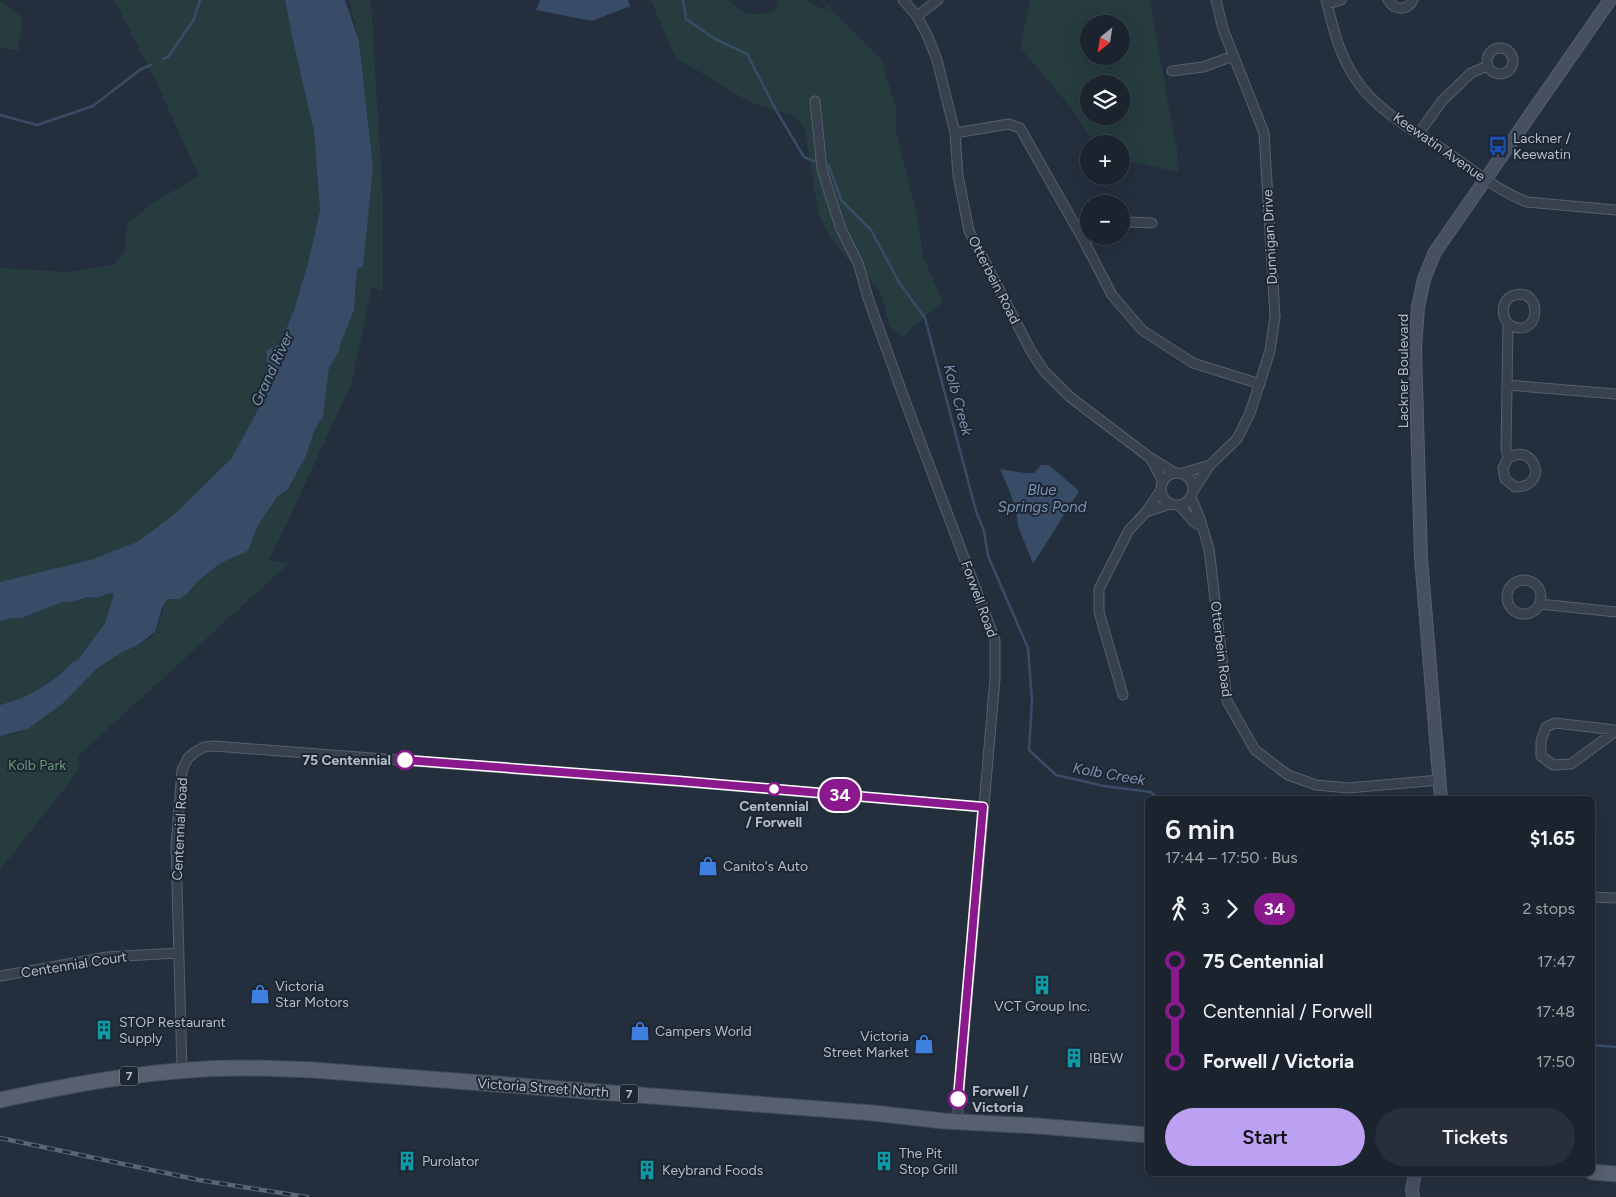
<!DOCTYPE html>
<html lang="en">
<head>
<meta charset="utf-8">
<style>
  :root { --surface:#1b232e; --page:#282f3a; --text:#f1f3f6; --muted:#a0a4aa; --line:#39404a; --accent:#bca0f2 }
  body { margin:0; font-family:Figtree,sans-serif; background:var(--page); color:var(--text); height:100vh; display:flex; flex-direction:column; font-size:19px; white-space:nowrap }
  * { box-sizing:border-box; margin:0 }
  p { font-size:16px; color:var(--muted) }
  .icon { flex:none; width:28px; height:28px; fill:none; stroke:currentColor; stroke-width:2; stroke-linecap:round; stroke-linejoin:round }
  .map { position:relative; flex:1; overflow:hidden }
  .sheet { position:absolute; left:1145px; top:796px; width:450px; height:380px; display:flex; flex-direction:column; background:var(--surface); border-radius:8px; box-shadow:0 5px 20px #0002,0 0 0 1px var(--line) }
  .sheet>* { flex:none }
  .badge { padding:0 10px; border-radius:16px; font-size:18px; line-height:32px }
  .needle { width:32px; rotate:210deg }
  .fabs { position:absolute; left:1080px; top:15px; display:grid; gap:10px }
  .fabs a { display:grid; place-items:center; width:50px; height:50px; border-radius:50%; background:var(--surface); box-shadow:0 5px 20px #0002,0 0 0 1px var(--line); font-size:25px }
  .map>.badge { position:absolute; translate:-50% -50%; box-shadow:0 0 0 2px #fff }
  .legs { display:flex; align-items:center; gap:8px; height:55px; padding:0 20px; font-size:16px }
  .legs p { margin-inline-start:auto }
  .overview { display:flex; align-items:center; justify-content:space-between; height:85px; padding:0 20px }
  h1 { font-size:28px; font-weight:600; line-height:38px }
  .action { display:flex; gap:10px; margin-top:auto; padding:10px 20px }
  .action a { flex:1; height:58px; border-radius:30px; background:var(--accent); color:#111; font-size:20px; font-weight:600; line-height:58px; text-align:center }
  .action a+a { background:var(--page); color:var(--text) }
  ul { padding:0 20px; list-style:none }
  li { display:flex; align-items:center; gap:18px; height:50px; font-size:19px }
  li i { display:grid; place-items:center; width:8px; height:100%; margin:0 6px; background:currentColor }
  li i::after { content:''; width:12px; height:12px; margin:-6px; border:4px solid; border-radius:50%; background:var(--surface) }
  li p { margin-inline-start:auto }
  li:first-child i { background:linear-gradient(#0000 50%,currentColor 0) }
  li:last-child i { background:linear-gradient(currentColor 50%,#0000 0) }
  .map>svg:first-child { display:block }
  .green { fill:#263c3f; fill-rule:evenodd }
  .water { fill:#394c67 }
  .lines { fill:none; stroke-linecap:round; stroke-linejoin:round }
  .stream { stroke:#394c67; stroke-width:2.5 }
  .minor-casing { stroke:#565f6c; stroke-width:11 }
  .secondary-casing { stroke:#565f6c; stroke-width:14 }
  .primary-casing { stroke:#414a57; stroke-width:17 }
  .minor { stroke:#38414e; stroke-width:9 }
  .secondary { stroke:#465061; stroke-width:12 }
  .primary { stroke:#56606e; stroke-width:15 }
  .rail-casing { stroke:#5a6575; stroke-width:4.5 }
  .rail { stroke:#1d2633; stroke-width:2.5; stroke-dasharray:8; stroke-linecap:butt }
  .line-1-casing { stroke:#fff; stroke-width:11 }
  .line-1 { stroke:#8b198e; stroke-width:8 }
  .stop-1-dot { fill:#fff; stroke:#8b198e; stroke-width:2.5 }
  .labels { text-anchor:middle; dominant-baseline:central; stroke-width:4; stroke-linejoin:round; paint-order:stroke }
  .shield { fill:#1d2633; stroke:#878f9c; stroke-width:1 }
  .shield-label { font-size:12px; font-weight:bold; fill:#b4bcc9 }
  .poi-label { font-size:14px; fill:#b4bcc9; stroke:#1d2633; text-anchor:start }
  .street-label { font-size:14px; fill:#b4bcc9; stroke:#1d2633 }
  .stop-label { font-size:14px; font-weight:bold; fill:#b4bcc9; stroke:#1d2633; text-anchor:end }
  .park-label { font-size:14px; fill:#6b9a76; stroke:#1d2633 }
  .water-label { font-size:15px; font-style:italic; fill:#7c92b1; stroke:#1d2633 }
</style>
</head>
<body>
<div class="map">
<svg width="1616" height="1197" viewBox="0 0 1616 1197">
  <rect width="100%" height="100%" fill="#242f3e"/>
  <!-- green -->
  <path class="green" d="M0 0 23 18 18 51 0 47Z
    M114 0H285L293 41 314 132 320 211 308 263 294 310 280 344 267 350 265 397 231 459 201 495 139 541 93 559 0 582V268L70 272 112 265 124 253 128 223 151 204 199 176 158 86Z
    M349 0H371L383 200V292L372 287 351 385 269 561 289 563 78 756 79 770 0 870V736C9 734 21 733 29 728 62 709 84 678 114 657 126 650 149 643 156 631 161 621 162 609 167 599H173L187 594 198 581 219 564 236 557 246 552 250 548 251 542 259 524 278 496 288 489 306 456 315 429 323 417 329 368 339 352V345L354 310V302L357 284V271L367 215 373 167 359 41Z
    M651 0H729C745 17 757 17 778 9L777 0H808L811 5 831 12 821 0H822L881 59 896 108V130L919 224 923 257 943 301C930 314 915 323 904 337L890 327 882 296 875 285 846 257 829 235 818 212 805 131 795 116 751 103 675 57Z
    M1030 0H1150L1173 131 1177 146 1178 172 1121 160V144H1096L1063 98 1020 48ZM1089 24H1121V56H1089ZM1089 84H1121V116H1089Z
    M109 593H114L105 623 78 660C70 662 69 667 63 672 45 687 23 699 0 705V621L11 618H22L62 602H72L87 597 97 598Z"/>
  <!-- water -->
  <path class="water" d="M285 0H345L359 41 373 167 363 267 358 268 357 271 354 310 340 345 339 352 329 368 323 417 315 429 306 456 288 489 278 496 259 524 251 542 250 548 246 552 219 564 198 581 187 594 179 599H167L162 608 155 632 138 645 119 654 98 668 62 704 28 729 0 736V705C23 699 45 687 63 672 69 667 70 662 78 660L105 623 114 593H109L97 598 87 597 72 602H62L22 618H11L0 621V582L93 559 139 541 176 513 231 459 265 397 267 350 280 344 294 310 308 263 320 211 314 132 293 41Z
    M540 0H628L630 6 592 21 536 10Z
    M1041 465H1049L1079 491 1033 564 1018 526 1016 510 1009 490 1000 469 1025 473H1034Z"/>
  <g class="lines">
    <!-- stream -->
    <path class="stream" d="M683 0 686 19 715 39 747 54 776 110 804 157 819 163
      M163 59 168 57 194 19 200 0
      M0 115 37 125 93 106 141 69 151 65
      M824 164 829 166 841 200 871 230 900 284 925 318 976 511 984 531 988 556 1028 648 1032 701 1029 750 1056 775 1104 786 1151 792 1158 799
      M1592 1045 1616 1047"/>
    <defs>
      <path id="minor" d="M903 0 917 16 928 37 937 60 955 133 958 175 969 231 1031 351 1044 371 1070 397 1149 457 1175 473
        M1326 0C1334 30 1338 52 1355 78 1376 111 1415 131 1447 152 1473 170 1498 191 1527 202L1616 210
        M1388 0C1395 11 1407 11 1413 0
        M1327 4 1341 0
        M917 16 938 0
        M1487 61a13 13 0 1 1 26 0a13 13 0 1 1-26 0Z
        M1172 71 1203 67 1233 56
        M815 101 822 169 828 189 841 229 858 263 869 301 907 406 995 640V679L958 1103V1122
        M955 133 1009 124 1020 128 1084 241 1112 295 1142 330 1193 363 1260 384
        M1419 133 1442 101 1471 73 1487 66
        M1121 224 1128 222 1152 223
        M1084 241 1094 236
        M1507 385 1616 394
        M1508 458C1522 450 1534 456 1536 472 1533 483 1527 487 1515 487L1505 479 1503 468 1508 458 1506 448 1508 324C1501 314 1501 299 1515 295 1545 288 1540 343 1508 324
        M1151 459 1163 482
        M1161 489a16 16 0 1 1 32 0a16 16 0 1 1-32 0Z
        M1183 473 1210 465
        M1193 491 1210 465 1237 439 1250 413 1270 351 1275 316 1264 133 1223 29 1216 0
        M1191 497 1200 519 1209 549 1227 701 1255 750 1288 775 1316 785 1348 788 1440 780
        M1179 505 1194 522 1201 526
        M1146 512 1170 504
        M1507 597a17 17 0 1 1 34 0a17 17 0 1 1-34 0Z
        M1540 604 1616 612
        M1123 695 1099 612V589L1129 530 1146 512 1161 490
        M1616 730 1555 723 1546 727 1541 741V756L1553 765 1571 764 1616 731
        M1592 897 1616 898
        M0 976 107 957 178 953
        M182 1071 176 846 182 770 188 758 195 752 204 747 214 746 686 782 983 807"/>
      <path id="secondary" d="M1441 799 1421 558 1415 349 1418 307 1424 279 1435 252 1610 0
        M1413 1197 1412 1189 1415 1174"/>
      <path id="primary" d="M0 1100C79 1083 160 1068 241 1068 265 1068 289 1069 313 1070L873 1113 944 1121 1038 1126 1148 1135
        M1592 1172 1616 1174"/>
    </defs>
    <!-- minor casing -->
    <use href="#minor" class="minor-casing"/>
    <!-- secondary casing -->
    <use href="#secondary" class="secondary-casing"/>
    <!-- primary casing -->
    <use href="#primary" class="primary-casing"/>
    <!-- minor -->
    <use href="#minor" class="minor"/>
    <!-- secondary -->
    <use href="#secondary" class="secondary"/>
    <!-- primary -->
    <use href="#primary" class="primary"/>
    <defs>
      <path id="rail" d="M0 1138 199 1180 307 1197"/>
    </defs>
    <!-- rail casing -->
    <use href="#rail" class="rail-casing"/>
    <!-- rail -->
    <use href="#rail" class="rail"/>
  </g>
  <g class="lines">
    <defs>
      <path id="line-1" d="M405 760 679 781 983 807 958 1099"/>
    </defs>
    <!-- line-1 casing -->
    <use href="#line-1" class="line-1-casing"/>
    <!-- line-1 -->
    <use href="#line-1" class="line-1"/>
  </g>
  <!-- icons -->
  <defs>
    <symbol id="bus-bare" viewBox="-9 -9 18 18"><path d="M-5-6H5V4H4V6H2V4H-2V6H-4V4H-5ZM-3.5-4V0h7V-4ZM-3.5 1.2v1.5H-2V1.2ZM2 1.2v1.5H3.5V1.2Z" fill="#1a4fb4" stroke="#1d2633" stroke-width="2.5" paint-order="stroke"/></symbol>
    <symbol id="shop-bare" viewBox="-9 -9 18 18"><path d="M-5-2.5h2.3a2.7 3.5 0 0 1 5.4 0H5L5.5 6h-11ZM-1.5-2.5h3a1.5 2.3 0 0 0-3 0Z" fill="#3f7fe0" stroke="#1d2633" stroke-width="2.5" paint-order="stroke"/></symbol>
    <symbol id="building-bare" viewBox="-9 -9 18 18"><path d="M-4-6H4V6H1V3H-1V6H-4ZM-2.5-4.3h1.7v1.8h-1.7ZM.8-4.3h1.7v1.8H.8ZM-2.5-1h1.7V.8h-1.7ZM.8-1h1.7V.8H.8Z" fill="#0f9aa8" stroke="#1d2633" stroke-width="2.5" paint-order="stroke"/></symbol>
  </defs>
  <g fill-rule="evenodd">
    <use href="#bus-bare" x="1484" y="132" width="28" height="28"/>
    <use href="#shop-bare" x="694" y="852" width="28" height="28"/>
    <use href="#building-bare" x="1028" y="971" width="28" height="28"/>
    <use href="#shop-bare" x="246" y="980" width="28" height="28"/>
    <use href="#building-bare" x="90" y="1016" width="28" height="28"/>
    <use href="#shop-bare" x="626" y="1017" width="28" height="28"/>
    <use href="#shop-bare" x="910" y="1030" width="28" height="28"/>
    <use href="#building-bare" x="1060" y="1044" width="28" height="28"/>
    <use href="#building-bare" x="393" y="1147" width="28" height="28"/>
    <use href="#building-bare" x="870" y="1147" width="28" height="28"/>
    <use href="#building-bare" x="633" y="1156" width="28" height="28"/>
  </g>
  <!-- markers -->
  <g class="stop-1-dot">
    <circle cx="405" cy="760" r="9"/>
    <circle cx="774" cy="789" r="6"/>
    <circle cx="958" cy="1099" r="9"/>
  </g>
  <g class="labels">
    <!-- shield labels -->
    <g class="shield">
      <rect x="120" y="1066.5" width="18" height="19" rx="4"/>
      <rect x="620" y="1084.5" width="18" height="19" rx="4"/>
    </g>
    <g class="shield-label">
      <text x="129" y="1076">7</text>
      <text x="629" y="1094">7</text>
    </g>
    <!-- poi labels -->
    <g class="poi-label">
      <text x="1513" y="138">Lackner /<tspan x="1513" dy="16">Keewatin</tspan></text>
      <text x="723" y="866">Canito's Auto</text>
      <text x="275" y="986">Victoria<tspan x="275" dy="16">Star Motors</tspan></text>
      <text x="1042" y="1006" text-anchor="middle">VCT Group Inc.</text>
      <text x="119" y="1022">STOP Restaurant<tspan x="119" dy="16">Supply</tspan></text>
      <text x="655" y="1031">Campers World</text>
      <text x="909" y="1036" text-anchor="end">Victoria<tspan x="909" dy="16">Street Market</tspan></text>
      <text x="1089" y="1058">IBEW</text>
      <text x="899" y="1153">The Pit<tspan x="899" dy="16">Stop Grill</tspan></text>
      <text x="422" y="1161">Purolator</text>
      <text x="662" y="1170">Keybrand Foods</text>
    </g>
    <!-- street labels -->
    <g class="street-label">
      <text transform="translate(1439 147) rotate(35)">Keewatin Avenue</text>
      <text transform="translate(1270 237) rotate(-93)">Dunnigan Drive</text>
      <text transform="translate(994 280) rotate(63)">Otterbein Road</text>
      <text transform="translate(1403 371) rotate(-90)">Lackner Boulevard</text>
      <text transform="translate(979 599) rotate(70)">Forwell Road</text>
      <text transform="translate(1221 649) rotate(83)">Otterbein Road</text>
      <text transform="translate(180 829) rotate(-87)">Centennial Road</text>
      <text transform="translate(74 965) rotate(-9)">Centennial Court</text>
      <text transform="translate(543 1088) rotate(4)">Victoria Street North</text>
    </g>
    <!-- stop labels -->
    <g class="stop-label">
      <text x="391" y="760">75 Centennial</text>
      <text x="774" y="806" text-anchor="middle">Centennial<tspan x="774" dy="16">/ Forwell</tspan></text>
      <text x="972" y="1091" text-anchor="start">Forwell /<tspan x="972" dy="16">Victoria</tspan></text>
    </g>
    <!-- park labels -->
    <g class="park-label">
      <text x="37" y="765">Kolb Park</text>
    </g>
    <!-- water labels -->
    <g class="water-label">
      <text transform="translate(272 369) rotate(-65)">Grand River</text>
      <text transform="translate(958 400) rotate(75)">Kolb Creek</text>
      <text x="1042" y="490">Blue<tspan x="1042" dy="17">Springs Pond</tspan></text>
      <text transform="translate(1109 774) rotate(10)">Kolb Creek</text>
    </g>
  </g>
</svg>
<div class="fabs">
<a><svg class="needle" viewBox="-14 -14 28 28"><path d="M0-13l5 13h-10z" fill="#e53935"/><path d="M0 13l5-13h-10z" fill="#a0a4aa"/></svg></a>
<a><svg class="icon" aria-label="layers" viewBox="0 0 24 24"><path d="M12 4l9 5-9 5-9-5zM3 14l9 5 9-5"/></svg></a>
<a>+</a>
<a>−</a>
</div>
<b class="badge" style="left:840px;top:795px;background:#8b198e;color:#fff">34</b>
<section class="sheet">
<div class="overview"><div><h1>6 min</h1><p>17:44 – 17:50 · Bus</p></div><b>$1.65</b></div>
<div class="legs"><svg class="icon" aria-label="walk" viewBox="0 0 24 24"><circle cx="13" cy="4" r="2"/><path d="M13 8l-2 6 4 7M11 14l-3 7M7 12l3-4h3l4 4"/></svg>3<svg class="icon" aria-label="forward" viewBox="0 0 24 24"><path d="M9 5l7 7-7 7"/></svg><b class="badge" style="background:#8b198e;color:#fff">34</b><p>2 stops</p></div>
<ul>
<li><i style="color:#8b198e"></i><b>75 Centennial</b><p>17:47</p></li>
<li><i style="color:#8b198e"></i><span>Centennial / Forwell</span><p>17:48</p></li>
<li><i style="color:#8b198e"></i><b>Forwell / Victoria</b><p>17:50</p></li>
</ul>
<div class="action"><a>Start</a><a>Tickets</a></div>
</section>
</div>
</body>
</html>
